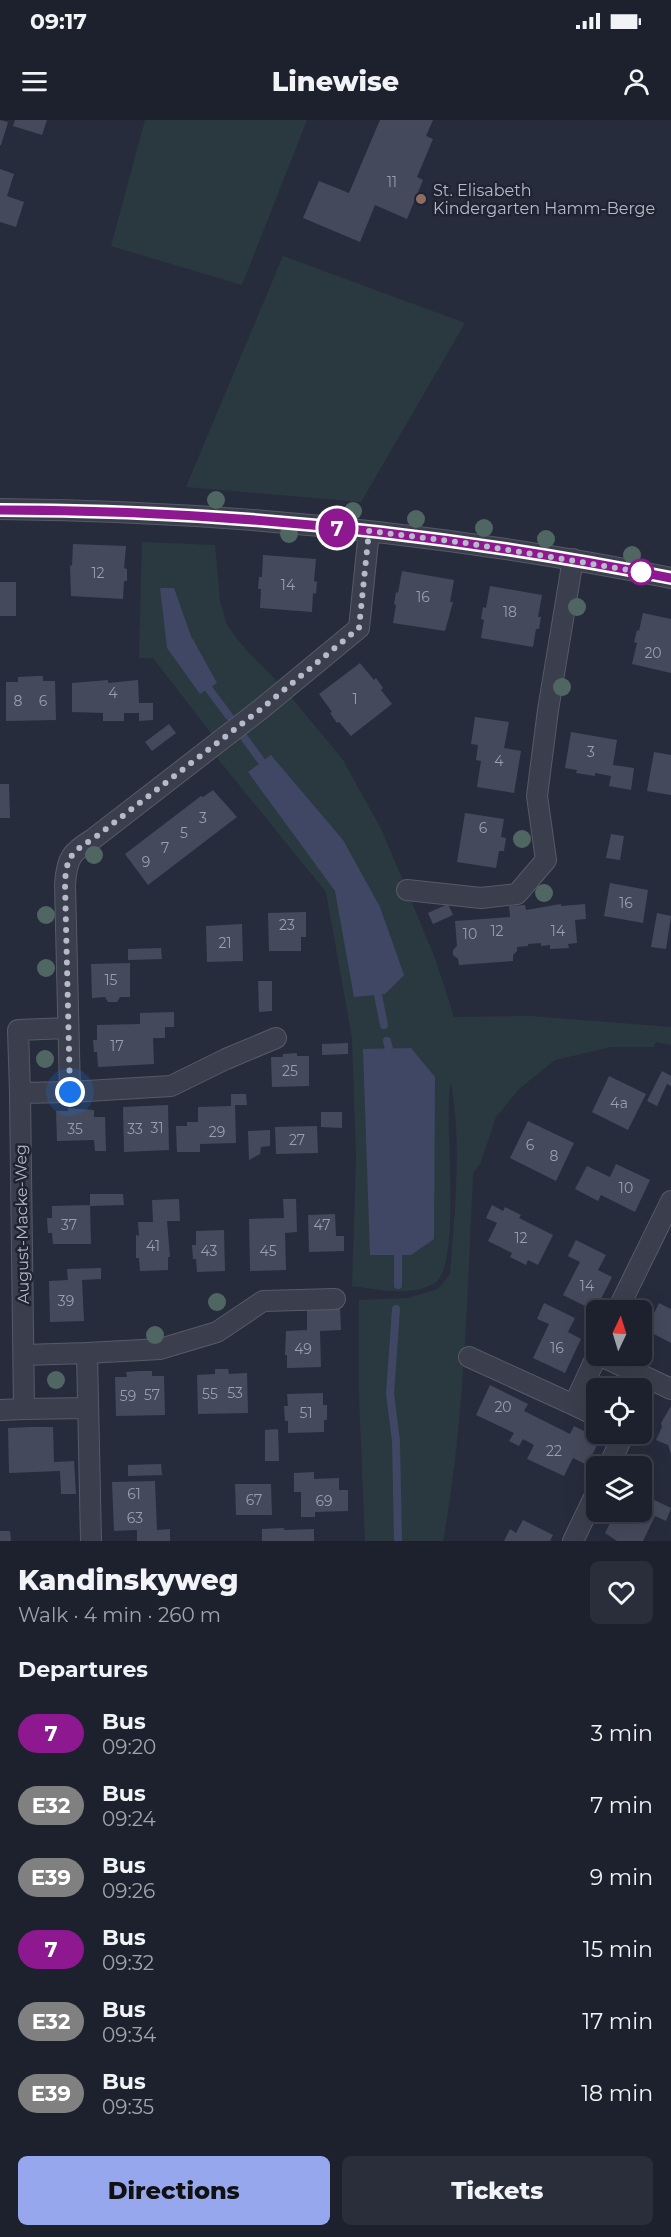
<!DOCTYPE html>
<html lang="en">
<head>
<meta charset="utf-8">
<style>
  :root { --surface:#1d212e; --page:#2a2e3a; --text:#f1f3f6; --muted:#a0a3aa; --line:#3b3e4a; --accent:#96a7ee }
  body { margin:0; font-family:Montserrat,sans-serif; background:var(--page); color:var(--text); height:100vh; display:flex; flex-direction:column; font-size:22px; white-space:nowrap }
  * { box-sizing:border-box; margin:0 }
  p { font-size:20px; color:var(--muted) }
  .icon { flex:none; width:33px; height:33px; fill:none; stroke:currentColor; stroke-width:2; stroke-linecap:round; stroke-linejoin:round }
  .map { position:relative; height:1421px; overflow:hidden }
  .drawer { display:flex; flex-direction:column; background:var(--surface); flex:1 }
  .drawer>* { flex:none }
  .badge { padding:0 12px; border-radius:20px; font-size:21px; line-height:39px }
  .needle { width:39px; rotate:4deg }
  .controls { position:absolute; left:586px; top:1180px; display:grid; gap:12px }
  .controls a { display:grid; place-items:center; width:66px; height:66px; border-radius:9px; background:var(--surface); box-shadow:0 6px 24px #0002,0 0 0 2px var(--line); font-size:30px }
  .you { position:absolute; width:30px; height:30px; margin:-15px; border:4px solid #fff; border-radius:50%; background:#1a73e8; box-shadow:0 0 0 9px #1a73e833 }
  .map>.badge { position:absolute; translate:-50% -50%; box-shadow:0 0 0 3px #fff }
  h2 { padding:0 18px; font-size:22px; line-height:54px }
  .round { display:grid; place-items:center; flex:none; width:63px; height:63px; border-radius:9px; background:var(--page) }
  .headline { display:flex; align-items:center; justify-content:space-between; height:102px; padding:0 18px }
  h1 { font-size:28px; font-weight:800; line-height:45px }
  .action { display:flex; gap:12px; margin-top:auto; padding:12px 18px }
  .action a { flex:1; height:69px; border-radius:9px; background:var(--accent); color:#111; font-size:24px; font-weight:800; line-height:69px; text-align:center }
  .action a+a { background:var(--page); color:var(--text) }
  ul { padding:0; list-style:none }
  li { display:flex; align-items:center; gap:18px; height:72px; padding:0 18px }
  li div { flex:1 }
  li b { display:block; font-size:22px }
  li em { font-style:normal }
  li .badge { min-width:66px; font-weight:700; text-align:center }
  .status { display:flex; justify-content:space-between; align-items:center; height:42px; padding:0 30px; background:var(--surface); direction:ltr }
  .status svg { height:16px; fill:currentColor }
  header { display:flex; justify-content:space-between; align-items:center; height:78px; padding:0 18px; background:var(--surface); font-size:27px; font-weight:800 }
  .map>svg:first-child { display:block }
  .green { fill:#2a393f }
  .water { fill:#3f4764 }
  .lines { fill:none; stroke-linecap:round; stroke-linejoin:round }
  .stream { stroke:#3f4764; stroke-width:8 }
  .building { fill:#444a5b }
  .street-casing { stroke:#565a68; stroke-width:22 }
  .street { stroke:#3b3f4d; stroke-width:20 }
  .tree { fill:#506662 }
  .line-casing { stroke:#fff; stroke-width:14 }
  .line { stroke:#8d188f; stroke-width:9 }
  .walk { stroke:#b7bac8; stroke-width:6; stroke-dasharray:0 10.8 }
  .education-dot { fill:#8d6e63; stroke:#202432; stroke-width:2 }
  .stop-dot { fill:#fff; stroke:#8d188f; stroke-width:3 }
  .labels { text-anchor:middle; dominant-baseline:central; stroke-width:5; stroke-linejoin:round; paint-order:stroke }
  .number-label { font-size:14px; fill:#9a9ead }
  .poi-label { font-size:16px; fill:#b7bac8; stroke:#202432; text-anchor:start }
  .street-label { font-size:16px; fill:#b7bac8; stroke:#202432 }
</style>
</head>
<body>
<div class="status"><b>09:17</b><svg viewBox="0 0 49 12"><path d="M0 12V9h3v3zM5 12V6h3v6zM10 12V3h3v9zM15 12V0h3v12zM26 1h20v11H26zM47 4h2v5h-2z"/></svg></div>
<header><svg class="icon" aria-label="menu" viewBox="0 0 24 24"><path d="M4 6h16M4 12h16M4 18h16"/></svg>Linewise<svg class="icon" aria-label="person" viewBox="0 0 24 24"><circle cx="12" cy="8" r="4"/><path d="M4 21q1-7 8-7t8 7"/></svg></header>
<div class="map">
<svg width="671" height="1421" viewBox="0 0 671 1421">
  <rect width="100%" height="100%" fill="#272c3d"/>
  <!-- green -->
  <path class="green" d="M145 0H307L242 165 111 126Z
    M283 136 465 203 361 382 186 367Z
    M142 422 215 425 220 481 227 505 240 523 285 570 343 640 381 709 407 770 436 841 454 897 530 896 671 907V925L656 922 654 927H611L555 940 519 969 496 997 480 1044 473 1053C467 1175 465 1300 443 1421H365L359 1274V1180L408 1178 438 1169 450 1154C455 1090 462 1027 451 962 442 995 464 1149 433 1164 408 1177 378 1169 352 1166L356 1037 352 918 326 772 210 629 218 622 153 538H139Z"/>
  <!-- water -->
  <path class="water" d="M160 468H174L191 516 217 563 200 574 167 528Z
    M271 635 343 720 380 787 404 855 385 874 354 877 335 771 248 652Z
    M411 928 435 957 434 1119 411 1135H370L363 929Z"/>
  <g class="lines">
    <!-- stream -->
    <path class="stream" d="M208 568 229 596
      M243 616 262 642
      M378 875 384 905
      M387 921 389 929
      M398 1135V1165
      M396 1189 390 1274 396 1321 398 1421"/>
  </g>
  <!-- building -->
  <path class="building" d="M0 0 8 2 1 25H0Z
    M15 0H47L42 15 13 6Z
    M380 0H433L426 16 433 19 417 57 423 60 407 99 375 85 360 122 303 98 319 61 349 73Z
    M0 49 14 54 7 76 24 82 16 107 0 102Z
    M73 424 126 426 124 448 127 449V461H124L123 479 71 476 70 445 72 446Z
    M263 435 316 439 314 461 317 462 316 474 313 473 312 492 260 488 261 469H258L259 457H262Z
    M402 451 454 460 450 482H453L445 511 393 503 396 485 394 484 396 472 398 473Z
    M0 462H16V496H0Z
    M490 466 542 475 538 497H541L539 509H536L533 527 481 518 484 500 481 499 483 487 486 488Z
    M643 493 671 499V553L632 544 637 523 634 522 637 510 639 511Z
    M360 543 374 560 376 558 383 568 381 570 392 584 351 616 339 602 337 603 330 593 332 592 319 574Z
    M37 556H43V561H55L56 600 6 601V562H18V557Z
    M108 560V563L138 560 139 583H153V600L139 601V593H124V601H103V593L72 592V563Z
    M475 597 509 602 504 628 521 631 514 673 477 667 481 641 476 640 478 625 471 624Z
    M169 604 176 613 152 631 145 622Z
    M571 612 617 620 613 645 634 648 631 670 609 666 611 656 595 653V656L576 653 577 650 565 648Z
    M654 632 671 635V675L647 671Z
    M0 664H9L10 698H0Z
    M213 670 237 697 148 765 125 734 201 676 203 677Z
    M465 693 504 699 501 717 506 718 504 731H499L496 748 457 742Z
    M611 714 624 716 620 740 606 738Z
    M610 763 648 770 643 803 604 796Z
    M448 784 453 795 433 804 428 793Z
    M561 784V786L585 784 586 799 575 800 577 823 568 824 569 828 550 829V825L541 826V823L528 824V826L517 827V831L513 835V841L459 845 458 839 453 835V830L457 826 455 801 510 797 509 786 525 785 526 790Z
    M306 792V817H301V831H269L268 793Z
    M657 793 671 796 666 829 651 827Z
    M242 804 243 841 207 842 206 806Z
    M161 828 162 839 128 840V829Z
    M130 843V877H120L117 882H108L105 877 92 878 91 844Z
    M258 861H272V891L259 892Z
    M174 892V907H165V918H153L154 944 98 947 97 932H94L93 920H97V905L140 904V893Z
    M348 923V934L322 935V924Z
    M297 933V936H309V966L272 967 271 937H283V934Z
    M662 951 671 956V966L667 964 657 986 647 981Z
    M609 956 646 974 628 1010 592 992Z
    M231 974H246L247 985H235L236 1023 200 1024V1032H177L176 1006H187V1002H198V987L231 986Z
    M168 985 169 1030 124 1032 123 987Z
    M68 988 94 990V997H105L106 1031H95L94 1020 57 1021 56 991H68Z
    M321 992H342V1008L321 1007Z
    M528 1001 574 1023 556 1061 510 1038Z
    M317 1006 318 1033 276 1034 275 1007Z
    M270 1010V1026L261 1027 260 1034 249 1040 248 1011Z
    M616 1044 650 1060 635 1092 601 1075 598 1081 575 1069 587 1046 610 1057Z
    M90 1074H123L124 1085 90 1086Z
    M179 1079 180 1101H167L170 1137H168V1150L140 1151 139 1138H136V1115L139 1116 138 1102H153L152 1080Z
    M283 1079H296L297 1112 285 1113 286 1150 250 1151 249 1099 284 1098Z
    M90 1085 91 1124H53L52 1113H48L47 1098H52V1086Z
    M492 1085 503 1091 505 1087 521 1095 519 1098 553 1115 538 1145 528 1140 526 1145 510 1137 512 1133 488 1121 497 1103 486 1098Z
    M335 1094 336 1116H344V1131L309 1132 308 1095Z
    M224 1110 225 1151 197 1152 196 1139H193L192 1125H196V1111Z
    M576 1120 606 1135 598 1150 612 1157 595 1191 563 1175 580 1142 568 1136Z
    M101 1148V1159L82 1160 84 1201 50 1202 49 1161 68 1160 67 1149Z
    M544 1183 575 1198 568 1212 581 1219 565 1253 533 1238 549 1204 537 1199Z
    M659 1183 671 1189V1223L646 1210Z
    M340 1188 341 1210 320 1211 321 1247 287 1248V1235H285L286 1211 307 1210V1189Z
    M215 1249H228L229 1254 247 1253 248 1293 198 1294 197 1255 215 1254Z
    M139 1251H152V1256H164L165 1295 116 1296 115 1257H127L126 1252Z
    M490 1265 528 1284 524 1291 570 1314 574 1306 600 1319 587 1345 573 1338 564 1356 527 1339 534 1325 523 1319 519 1326 509 1321 514 1313 476 1295Z
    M323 1273V1285H327V1300H324V1312L288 1313V1301H285L284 1286H288L287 1274Z
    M671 1286V1334L668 1325 656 1320 662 1307 661 1303Z
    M31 1307H53L54 1342 74 1341 76 1374H61L60 1351 9 1353 8 1308Z
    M278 1309 279 1341H265V1310Z
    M161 1344 162 1355 128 1356V1345Z
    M314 1352V1359L339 1358V1370H348V1391L315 1392V1397H301V1372H294V1353Z
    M155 1361 157 1410 170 1409V1421H137V1410L114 1411 112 1362Z
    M235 1364H271L272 1395H236Z
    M642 1374 671 1388 666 1401 655 1396 643 1421H617L605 1413 614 1395 623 1392H642Z
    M523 1400 553 1415 550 1421H504L510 1409 516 1413Z
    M284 1408V1410L314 1409V1421H262V1409Z
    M0 1411H10L11 1421H0Z"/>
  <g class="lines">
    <defs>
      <path id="street" d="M0 389C225 391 450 414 671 458
        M407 770 481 778 517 774 546 740 537 676 548 590 573 439
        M70 972 171 966 226 939 276 918
        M20 973 18 910 67 908
        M617 1191 671 1081
        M87 1233 160 1229 217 1212 263 1181 335 1179
        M24 1235 87 1233 91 1421
        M597 1235 574 1285 597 1296
        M601 1236 671 1269
        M469 1237 574 1285
        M24 1289 88 1288
        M0 1290 24 1289 20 973 70 972 65 764C67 738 71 732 93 719L261 589 359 508 369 411
        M608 1347 624 1314
        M573 1421 597 1371"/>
    </defs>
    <!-- street casing -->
    <use href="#street" class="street-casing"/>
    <!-- street -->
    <use href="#street" class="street"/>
  </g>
  <!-- trees -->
  <g class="tree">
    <circle cx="216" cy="380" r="9"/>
    <circle cx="353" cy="391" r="9"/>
    <circle cx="416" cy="399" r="9"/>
    <circle cx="484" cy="408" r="9"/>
    <circle cx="289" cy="414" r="9"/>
    <circle cx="546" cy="419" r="9"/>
    <circle cx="632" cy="435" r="9"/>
    <circle cx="577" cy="487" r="9"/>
    <circle cx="562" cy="567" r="9"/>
    <circle cx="522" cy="719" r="9"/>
    <circle cx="94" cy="735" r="9"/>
    <circle cx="544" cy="773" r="9"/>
    <circle cx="46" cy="795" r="9"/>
    <circle cx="46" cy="848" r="9"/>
    <circle cx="45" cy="939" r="9"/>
    <circle cx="217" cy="1182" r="9"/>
    <circle cx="155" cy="1215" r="9"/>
    <circle cx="56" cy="1260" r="9"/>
  </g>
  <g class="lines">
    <defs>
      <path id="line" d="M0 390C225 390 450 414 671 458"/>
    </defs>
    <!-- line casing -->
    <use href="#line" class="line-casing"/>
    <!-- line -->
    <use href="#line" class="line"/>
    <!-- walk -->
    <path class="walk" d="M70 972 65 764C66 738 71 732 93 719L261 589 359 508 369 411 466 423 641 452"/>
  </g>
  <!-- markers -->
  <circle class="education-dot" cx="421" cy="79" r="6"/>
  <circle class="stop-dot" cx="641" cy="452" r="12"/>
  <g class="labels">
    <!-- number labels -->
    <g class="number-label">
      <text x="392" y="62">11</text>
      <text x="98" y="453">12</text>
      <text x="288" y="465">14</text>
      <text x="423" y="477">16</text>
      <text x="510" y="492">18</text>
      <text x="653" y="533">20</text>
      <text x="113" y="573">4</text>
      <text x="355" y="579">1</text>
      <text x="18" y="581">8</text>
      <text x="43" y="581">6</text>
      <text x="591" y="632">3</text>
      <text x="499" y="641">4</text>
      <text x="203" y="698">3</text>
      <text x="483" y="708">6</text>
      <text x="184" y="713">5</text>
      <text x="165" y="728">7</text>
      <text x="146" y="742">9</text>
      <text x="626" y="783">16</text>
      <text x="287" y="805">23</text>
      <text x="497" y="811">12</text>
      <text x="558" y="811">14</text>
      <text x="470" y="814">10</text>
      <text x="225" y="823">21</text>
      <text x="111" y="860">15</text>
      <text x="117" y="926">17</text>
      <text x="290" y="951">25</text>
      <text x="619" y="983">4a</text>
      <text x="157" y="1008">31</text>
      <text x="75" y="1009">35</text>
      <text x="135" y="1009">33</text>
      <text x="217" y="1012">29</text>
      <text x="297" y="1020">27</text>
      <text x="530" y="1025">6</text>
      <text x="554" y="1036">8</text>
      <text x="626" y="1068">10</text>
      <text x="69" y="1105">37</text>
      <text x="322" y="1105">47</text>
      <text x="521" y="1118">12</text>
      <text x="153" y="1126">41</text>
      <text x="209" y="1131">43</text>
      <text x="268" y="1131">45</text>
      <text x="587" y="1166">14</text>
      <text x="66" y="1181">39</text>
      <text x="557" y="1228">16</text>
      <text x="303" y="1229">49</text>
      <text x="235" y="1273">53</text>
      <text x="210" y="1274">55</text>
      <text x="152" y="1275">57</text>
      <text x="128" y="1276">59</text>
      <text x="503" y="1287">20</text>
      <text x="306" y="1293">51</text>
      <text x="554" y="1331">22</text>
      <text x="134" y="1374">61</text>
      <text x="254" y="1380">67</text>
      <text x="324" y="1381">69</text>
      <text x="135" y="1398">63</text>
    </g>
    <!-- poi labels -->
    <g class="poi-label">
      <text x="433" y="70">St. Elisabeth<tspan x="433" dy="18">Kindergarten Hamm-Berge</tspan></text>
    </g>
    <!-- street labels -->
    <g class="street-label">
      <text transform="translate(22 1104) rotate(-91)">August-Macke-Weg</text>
    </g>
  </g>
</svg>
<div class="controls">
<a><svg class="needle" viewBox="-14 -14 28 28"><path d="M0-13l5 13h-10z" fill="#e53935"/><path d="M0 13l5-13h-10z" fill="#a0a3aa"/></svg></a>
<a><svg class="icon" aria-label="locate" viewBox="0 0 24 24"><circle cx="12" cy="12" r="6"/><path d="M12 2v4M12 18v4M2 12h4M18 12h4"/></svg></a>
<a><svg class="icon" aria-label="layers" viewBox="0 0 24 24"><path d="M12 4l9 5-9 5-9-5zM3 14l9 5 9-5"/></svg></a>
</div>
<div class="you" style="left:70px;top:972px"></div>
<b class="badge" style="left:337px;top:408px;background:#8d188f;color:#fff">7</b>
</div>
<section class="drawer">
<div class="headline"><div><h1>Kandinskyweg</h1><p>Walk · 4 min · 260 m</p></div><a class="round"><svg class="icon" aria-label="heart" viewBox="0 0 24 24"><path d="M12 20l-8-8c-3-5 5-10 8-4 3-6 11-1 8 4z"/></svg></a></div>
<h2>Departures</h2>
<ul>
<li><span class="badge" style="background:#8d188f;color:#fff">7</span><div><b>Bus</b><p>09:20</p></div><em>3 min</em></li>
<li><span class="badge" style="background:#808080;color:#fff">E32</span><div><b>Bus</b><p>09:24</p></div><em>7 min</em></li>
<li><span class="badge" style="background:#808080;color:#fff">E39</span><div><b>Bus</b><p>09:26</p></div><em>9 min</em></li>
<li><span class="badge" style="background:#8d188f;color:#fff">7</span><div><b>Bus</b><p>09:32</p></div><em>15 min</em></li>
<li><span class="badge" style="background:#808080;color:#fff">E32</span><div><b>Bus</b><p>09:34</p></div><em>17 min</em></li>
<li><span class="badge" style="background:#808080;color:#fff">E39</span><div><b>Bus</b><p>09:35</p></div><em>18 min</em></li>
</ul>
<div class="action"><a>Directions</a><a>Tickets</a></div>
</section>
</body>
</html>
